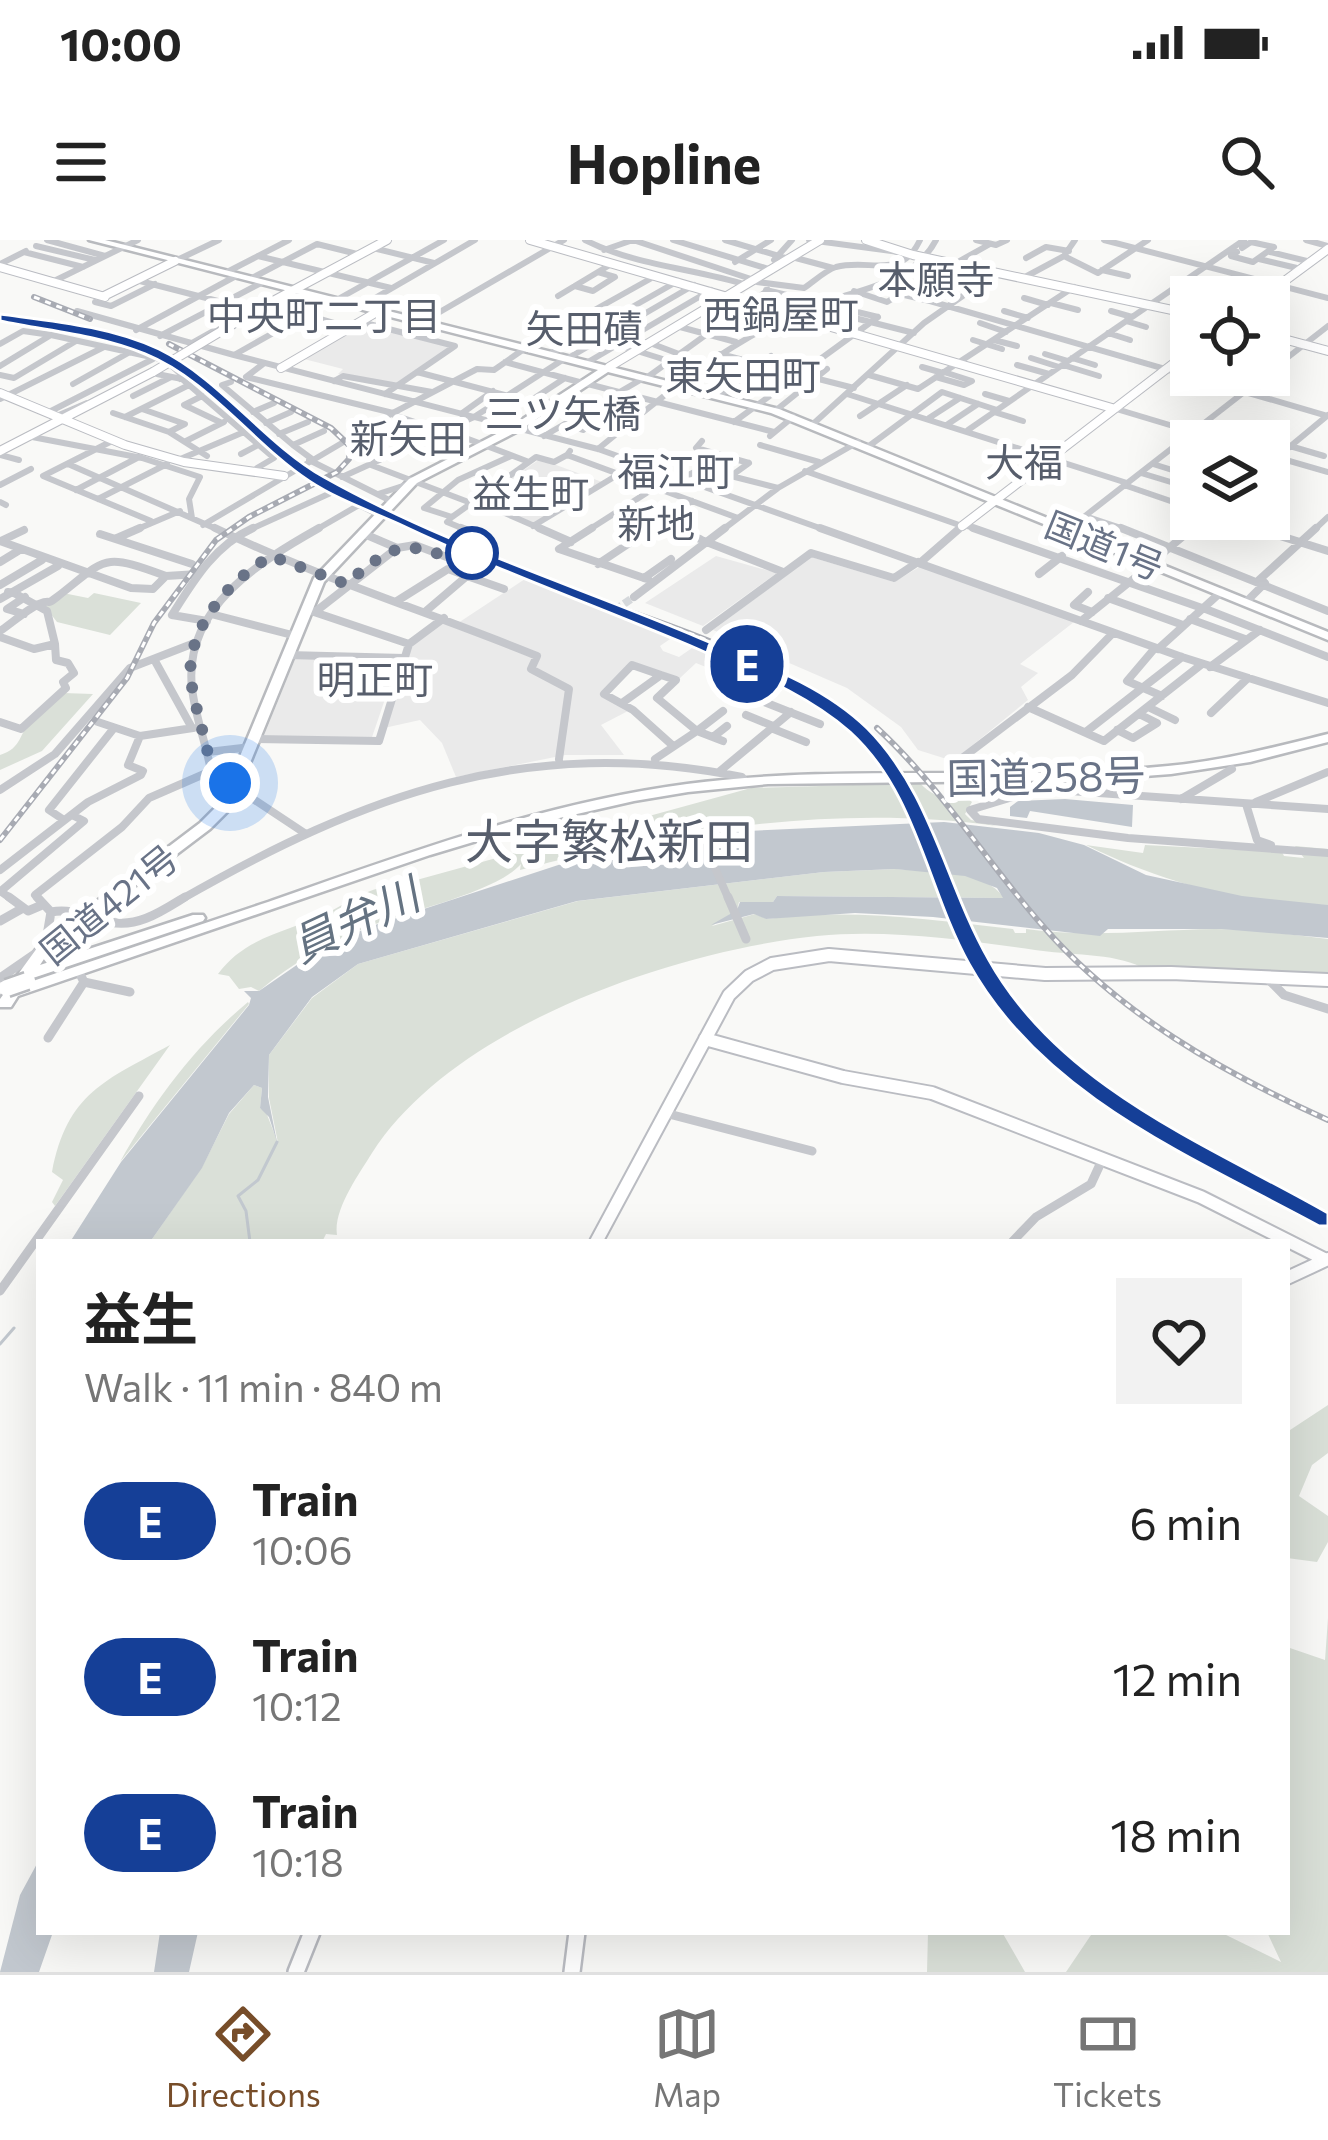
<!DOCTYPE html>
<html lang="en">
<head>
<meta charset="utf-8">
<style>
  :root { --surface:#fff; --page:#f2f2f2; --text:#222; --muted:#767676; --line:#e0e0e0; --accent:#774d29 }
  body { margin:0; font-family:Commissioner,"Noto Sans JP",sans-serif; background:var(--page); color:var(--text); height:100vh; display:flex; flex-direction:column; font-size:45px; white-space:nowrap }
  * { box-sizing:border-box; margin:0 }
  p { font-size:39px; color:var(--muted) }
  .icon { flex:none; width:66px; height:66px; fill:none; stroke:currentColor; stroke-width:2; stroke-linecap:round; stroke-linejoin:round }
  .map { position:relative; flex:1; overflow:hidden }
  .drawer { position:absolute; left:36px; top:999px; width:1254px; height:696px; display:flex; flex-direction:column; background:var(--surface); border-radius:0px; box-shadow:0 12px 48px #0002 }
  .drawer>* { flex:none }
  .badge { padding:0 24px; border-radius:39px; font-size:42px; line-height:78px }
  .fabs { position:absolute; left:1170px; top:36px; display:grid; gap:24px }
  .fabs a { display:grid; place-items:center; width:120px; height:120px; border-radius:0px; background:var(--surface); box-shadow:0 12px 48px #0002; font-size:60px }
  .you { position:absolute; width:60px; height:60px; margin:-30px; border:9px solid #fff; border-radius:50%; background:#1a73e8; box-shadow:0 0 0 18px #1a73e833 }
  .map>.badge { position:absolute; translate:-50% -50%; box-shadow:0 0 0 6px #fff }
  .round { display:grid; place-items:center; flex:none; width:126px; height:126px; border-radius:0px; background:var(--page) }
  .summary { display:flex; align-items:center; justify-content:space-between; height:204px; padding:0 48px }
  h1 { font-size:57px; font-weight:700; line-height:90px }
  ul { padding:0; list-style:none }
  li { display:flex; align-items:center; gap:36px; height:156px; padding:0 48px }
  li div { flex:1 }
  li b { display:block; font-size:45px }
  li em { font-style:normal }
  li .badge { min-width:132px; font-weight:700; text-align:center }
  .status { display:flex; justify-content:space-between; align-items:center; height:84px; padding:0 60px; background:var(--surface); direction:ltr }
  .status svg { height:33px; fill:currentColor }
  header { display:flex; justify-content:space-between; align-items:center; height:156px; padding:0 48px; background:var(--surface); font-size:54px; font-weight:700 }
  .tab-bar { display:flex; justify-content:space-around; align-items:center; height:168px; border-top:3px solid var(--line); background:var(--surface); font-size:33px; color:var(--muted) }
  .tab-bar a { display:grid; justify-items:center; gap:6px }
  .tab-bar .current { color:var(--accent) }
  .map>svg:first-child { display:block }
  .built { fill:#eaeaea }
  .green { fill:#dae0d8 }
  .water { fill:#c2c8cf }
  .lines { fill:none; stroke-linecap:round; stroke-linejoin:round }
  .stream { stroke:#c2c8cf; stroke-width:3 }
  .street-tunnel { stroke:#d5d8db; stroke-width:8; stroke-dasharray:8 3; stroke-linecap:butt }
  .secondary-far2-casing { stroke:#babcc2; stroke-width:10 }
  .secondary-far1-casing { stroke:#babcc2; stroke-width:16 }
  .secondary-casing { stroke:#babcc2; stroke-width:20 }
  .highway-casing { stroke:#b8babe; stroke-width:5 }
  .street-far2 { stroke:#c5c7cc; stroke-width:6 }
  .street-far1 { stroke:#c5c7cc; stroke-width:8 }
  .street { stroke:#c5c7cc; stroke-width:9 }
  .secondary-far2 { stroke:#fff; stroke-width:8 }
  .secondary-far1 { stroke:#fff; stroke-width:12 }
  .secondary { stroke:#fff; stroke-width:15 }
  .highway { fill:#fff; fill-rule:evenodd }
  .rail-casing { stroke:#a8abb3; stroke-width:6 }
  .rail { stroke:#fff; stroke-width:3; stroke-dasharray:6; stroke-linecap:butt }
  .secondary-bridge-casing { stroke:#babcc2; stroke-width:10; stroke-linecap:butt }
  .highway-bridge-casing { stroke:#b8babe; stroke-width:21; stroke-linecap:butt }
  .street-bridge { stroke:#c5c7cc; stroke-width:8 }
  .secondary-bridge { stroke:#fff; stroke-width:8 }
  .highway-bridge { stroke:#fff; stroke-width:16 }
  .line { fill:#153f97; stroke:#fff; stroke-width:3 }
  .walk { stroke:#697387; stroke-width:12; stroke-dasharray:0 21.6 }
  .stop-dot { fill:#fff; stroke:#153f97; stroke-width:6 }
  .labels { text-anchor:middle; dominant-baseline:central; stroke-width:12; stroke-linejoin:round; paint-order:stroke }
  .far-street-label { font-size:36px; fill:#697387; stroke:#fff }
  .far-quarter-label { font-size:39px; fill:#575e6c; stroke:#fff }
  .far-neighbourhood-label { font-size:39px; fill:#575e6c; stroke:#fff }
  .street-label { font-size:42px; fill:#697387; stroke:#fff }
  .water-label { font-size:45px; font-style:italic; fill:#657382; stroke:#fff }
  .quarter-label { font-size:48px; fill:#575e6c; stroke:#fff }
</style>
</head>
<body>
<div class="status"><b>10:00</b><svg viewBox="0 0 49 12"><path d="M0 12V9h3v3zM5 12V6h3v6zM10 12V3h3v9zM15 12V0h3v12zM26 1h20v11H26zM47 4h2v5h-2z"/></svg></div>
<header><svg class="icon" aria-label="menu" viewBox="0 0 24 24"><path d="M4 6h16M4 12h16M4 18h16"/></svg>Hopline<svg class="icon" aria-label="search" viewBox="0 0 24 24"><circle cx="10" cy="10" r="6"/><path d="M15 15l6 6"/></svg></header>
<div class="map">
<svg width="1328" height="1732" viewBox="0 0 1328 1732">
  <rect width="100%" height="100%" fill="#f9f9f7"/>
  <!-- built -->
  <path class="built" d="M363 85 450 107 395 144 343 135 338 134 343 129 304 119Z
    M540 219 602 242 535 283 478 261Z
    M716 316 777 333 703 386 645 363Z
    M811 317 894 342 921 326 1074 382 1020 424 1038 433 1021 447 1028 460 953 521 918 510 901 487 847 448 713 390Z
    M525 339 673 397 660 406 663 411 679 417 695 406 734 421 718 432 696 423 680 438 630 423 600 455 628 471 601 485 624 515H565L456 537 442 503 420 480 384 488 412 405 444 381 455 385Z
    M296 417 398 421 370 503 263 498Z"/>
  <!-- green -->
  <path class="green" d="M63 353 88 358 94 353 141 363 110 395 57 382 43 364Z
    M63 453 93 454 42 511 0 530V515C23 508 18 493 33 479 44 469 53 466 63 453Z
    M920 543C932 556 947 562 964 556L972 562 965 574 971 580 997 586C838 564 674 589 520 630L521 624C496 652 411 670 373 685 332 701 293 722 259 751L251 747 239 749 229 736 218 734C247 694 292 692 333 670 358 656 372 647 402 644L751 548Z
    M1086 605 1143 613 1145 605 1282 612 1284 616 1304 618 1295 606 1328 609V665C1244 665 1161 642 1086 605Z
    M896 629C928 632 984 628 1004 658L777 656 773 662H739L737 670 712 686 755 674 767 679C850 668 931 680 1013 689L1015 693H1026V689C1090 698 1150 690 1215 689 1252 689 1291 695 1328 699V738L1229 729 1099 732 1141 727C1114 713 1066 715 1035 710 965 700 888 689 817 696 673 711 453 786 372 913 359 934 333 970 337 995L326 994 322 1002H150L202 927 229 874 254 845 262 848 260 868 266 872 278 903 269 858V815L312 758 358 724 578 661 824 632Z
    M248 762 249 764 120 922C154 861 194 807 248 762Z
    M170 805 55 966 52 962 63 940 52 932C67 853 106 840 170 805Z
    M1328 1165V1213L1312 1225 1299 1256 1328 1276V1302L1317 1322 1287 1318V1192Z
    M1328 1378V1732H1066L1091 1695 1100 1692H1220L1281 1722 1267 1692H1287V1407L1325 1420Z
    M928 1692H1002L1025 1732H927Z"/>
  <!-- water -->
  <path class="water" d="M1065 559 1133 565 1132 587 1030 571 1027 578 1010 576V567L1018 561Z
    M944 582 1039 593 1084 605 1146 635 1242 656 1328 665V698L1221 689H1108L1100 696 933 677 855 673 766 679 754 674 711 685 737 670 740 662H773L777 656 1003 658 997 648 965 636 895 629 824 632 577 661 358 724 312 757 269 815 268 857 277 902 269 877 260 868 262 848 254 845 229 873 202 928 150 1002H70L121 922 249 765 251 758 244 751H259L320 709 369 687 607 609 725 592Z
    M39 1620V1692H53L39 1732H0L20 1655Z
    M160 1692H198L189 1732H154Z"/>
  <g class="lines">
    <!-- stream -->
    <path class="stream" d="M250 1002 246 971 238 956 258 940 277 902
      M0 1104 14 1088"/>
    <!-- street-tunnel -->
    <path class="street-tunnel" d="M615 370 634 357"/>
    <defs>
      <path id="secondary-far2" d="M530 0 1112 168
        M866 0 913 15 1191 74
        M0 27 105 57
        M104 56 175 21
        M1263 57 1328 9
        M260 68 387 0
        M1269 95 1328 111
        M609 127 820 0
        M281 128 382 69
        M0 153 125 205 184 222 284 236
        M0 211 153 132
        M962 286 1191 110"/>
      <path id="secondary-far1" d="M705 799 843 837 932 853 1201 957 1326 1020
        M596 1002 729 755 749 736 772 724 829 715 1045 734 1171 733 1328 740
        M1287 1038 1328 1019"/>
      <path id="secondary" d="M296 1732 312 1692
        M572 1732 577 1692"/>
      <path id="highway" d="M89 0H105L779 169 1328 392V400L771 173 608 132 520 190 417 243 324 342 232 567 210 589 50 710 40 725 193 675H203L205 678 203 681 30 739 27 743C107 716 188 689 268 662 405 614 543 563 687 544 847 523 1008 542 1168 526 1223 521 1275 507 1328 494V502L1250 522 1171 534 1091 540 768 544 688 552 634 561 533 584 430 615 18 756 11 767H0V759L40 704 200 583 221 562 314 338 409 239 512 186 598 130Z"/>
    </defs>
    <!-- secondary-far2 casing -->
    <use href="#secondary-far2" class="secondary-far2-casing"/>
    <!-- secondary-far1 casing -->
    <use href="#secondary-far1" class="secondary-far1-casing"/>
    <!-- secondary casing -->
    <use href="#secondary" class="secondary-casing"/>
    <!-- highway casing -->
    <use href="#highway" class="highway-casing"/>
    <!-- street-far2 -->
    <path class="street-far2" d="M47 0 105 16
      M585 0C636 26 692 28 747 45
      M633 0 754 40
      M673 0 772 30
      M725 0 789 19
      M809 0 899 12
      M976 0 996 5 1007 0
      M1104 0 1328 58
      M1306 0 1328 6
      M36 6 95 20
      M373 8 434 23
      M604 10 633 0
      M24 12 83 27
      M1237 12 1231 16 1253 22 1274 7 1251 2 1242 8
      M1270 12 1311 22
      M258 16 391 48
      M1064 16 1098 33 1148 0
      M792 17 833 28
      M1026 18 1046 7 1069 11
      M1259 19 1301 29
      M774 20 792 0
      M175 21 219 0
      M735 22 771 0
      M956 23 990 4
      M0 24 26 11
      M1102 30 1128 36
      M229 31 289 0
      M254 37 317 4 361 15
      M1025 37 1064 16 1075 0
      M886 39 928 51 930 61
      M136 40 253 70
      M52 42 138 0
      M757 42 804 48C813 42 826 30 836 27 870 18 901 41 920 0
      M957 42H979
      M575 46 593 51 615 37 598 32 613 23
      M766 50 878 77
      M854 51 887 62 900 54 930 61 1328 176
      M558 56 598 32
      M340 58 444 0
      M1024 58 1048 65
      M95 62 111 66 155 44
      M1051 63 1078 70
      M363 65 475 0
      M811 67 914 93
      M77 71 234 115 332 60
      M1004 71 1028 78
      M1111 71 1132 77
      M306 75 351 88
      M248 79 282 89
      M426 80 564 0
      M1126 81 1146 87
      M361 82 455 106 385 154
      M980 83 1006 92
      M680 87 736 102
      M136 90 236 36
      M1108 93 1130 100
      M160 96 261 43
      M973 100 1002 109
      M994 100 1017 106
      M650 103 679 114
      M0 104 23 91 51 95 165 120 184 137 180 139
      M190 104 222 86
      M618 105 669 121
      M530 106 650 39
      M553 112 678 41
      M720 114 854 148
      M1045 114 1068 121
      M234 115 598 209 828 291
      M570 117 694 45
      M1031 118 1059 127
      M1072 118 1095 125
      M505 122 583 143
      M588 122 711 50
      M263 124 246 137 393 173
      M1017 125 1049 134
      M1063 125 1099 136
      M0 126 51 95
      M922 127 943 133
      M417 132 547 166
      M1269 132 1328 86
      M157 134 182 139 274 218 257 228
      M0 135 14 138 76 101
      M869 135 918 149 1074 47
      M649 136 768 50
      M936 137 964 145 972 141 944 132
      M334 141 343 136 432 152
      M231 142 222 145 293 205
      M584 143 774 192
      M73 144 130 112
      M847 154 1127 243
      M985 154 1009 161
      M133 156 171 137
      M202 156 184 165 222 183
      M718 156 771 116
      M561 157 608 171 583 190 567 185
      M0 159 104 107
      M530 161 565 138
      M544 168 578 177
      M1113 168 1223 201
      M142 169 185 184 169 192
      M51 171 153 119
      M775 171 827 129
      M253 172 274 163
      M994 172 1023 181
      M113 173 169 192 207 216
      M391 174 445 192
      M461 174 493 151
      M59 175 87 163
      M860 176 907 145
      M125 177 189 145
      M929 178 960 158
      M734 182 878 77
      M266 183 291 172
      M813 184 924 83 997 32
      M948 184 978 164
      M607 185 633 156
      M968 190 1244 0
      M447 191 529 222
      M279 194 308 182
      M27 196 142 218 200 237 189 259 192 278
      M380 196 412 207
      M544 196 642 139
      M770 196 793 177
      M114 200 43 236 151 281
      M186 201 224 182
      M702 201 696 208 749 223
      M760 205 819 222
      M869 206 942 152 997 170
      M1290 206 1324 216
      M598 209C665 154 734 96 816 65 859 49 913 44 936 0
      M1171 210 1188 215
      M570 211 567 215 738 278
      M241 214 258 205
      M0 215 19 220
      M1269 215 1328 232
      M511 216 458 240 424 268 452 277 536 217 554 222 567 215
      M312 219 293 205 324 191
      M178 220 244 192
      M309 220 393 262
      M749 223 731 236 778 248
      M68 224 221 291
      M1153 224 1185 234
      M1269 224 1328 175
      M371 225 471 263
      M805 231 962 286
      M1141 233 1174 243
      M342 237 474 177 564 119
      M681 239 704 227
      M0 245 31 229
      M1124 245 1191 268
      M76 250 139 217
      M378 254 412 243
      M98 259 167 224
      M475 260 546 291
      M0 262 6 265
      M451 278 447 282 469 291
      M1227 279 1265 291
      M203 285 391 174 477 129 494 130 524 109
      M964 285 983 291
      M533 286 619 234
      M665 286 678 291
      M133 291 180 271
      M247 291 335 251
      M314 291 359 265 379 275
      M587 291 673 236
      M647 291 692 261
      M721 291 778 248 858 202
      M956 291 962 286
      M1130 291 1085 276 1266 135
      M1190 291 1204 279
      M1313 291 1328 277"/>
    <!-- street-far1 -->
    <path class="street-far1" d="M215 288C319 338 429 372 537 416L531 429 569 449 559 519
      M461 288 481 296
      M539 288 571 302
      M592 288 559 309 644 338
      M670 288 700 299
      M820 288 1182 417 1328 463
      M973 288 1202 368
      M1121 288 1328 371
      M1255 288 1328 311
      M100 294 192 324
      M117 298 140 288
      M0 301 131 348 153 349 166 336 198 334
      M1 301 24 290
      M704 301 783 332
      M397 308 415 305 465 324
      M0 322 18 311
      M921 322 960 288
      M1151 323 1193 288
      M598 324 652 288
      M1039 334 1062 316
      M467 336 504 349
      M648 339 644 338 671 319
      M1259 340 1316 288
      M0 345 42 320
      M1088 352 1074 365 1092 372
      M634 357 725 288
      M1108 358 1183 385
      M0 359 58 326
      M397 361 448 329 467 336 426 371
      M1246 362 1265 343
      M1203 368 1328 417
      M311 371 409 404
      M315 372 397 308 362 293
      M24 374 7 369 25 357
      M211 374 296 396
      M172 375C194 340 215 305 253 288
      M172 375 207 381
      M1190 379 1245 399
      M1081 381 1152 324
      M706 390 811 313 894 338 918 322
      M0 391C12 383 26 370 39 364 54 358 44 367 57 357 107 318 101 312 166 336
      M0 397 34 409 55 404 47 371 14 353
      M1155 408 1127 441 1162 456
      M1158 409 1221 352
      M288 415 404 418
      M155 421 192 488
      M1210 427 1260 390
      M661 435 632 425 604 454 633 470 671 504
      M749 456 820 484
      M622 463 661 435 676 440 657 458 697 491 655 519
      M1028 467 1104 501 1202 424
      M1148 467 1175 480
      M723 471 697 491 723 501
      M1211 473 1248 438
      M746 475 773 486
      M0 482 21 489 66 448 63 442 74 433 68 423 56 420 55 404
      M771 488 806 502
      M1117 490 1133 498 1157 483 1139 474
      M1087 491 1182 417
      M140 496 193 488
      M713 497 727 486
      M256 499 379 501 409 404 444 378
      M208 512 251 507
      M720 531 791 472
      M977 531 957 522 1072 435 1113 393
      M0 550 55 514 130 428 197 402
      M1181 559 1232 529
      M1256 562 1328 532
      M1246 564 1257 600 1271 605
      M1328 569 1055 550 1026 553 970 570 978 579 1128 598 1328 613
      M64 580 49 570 114 488
      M695 582 729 660
      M306 594 211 531C206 503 195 476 192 448 183 368 259 322 319 288
      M0 630 88 562 141 535 143 531 128 525 140 496 98 482
      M0 651 13 660
      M1 651 84 581 72 575
      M40 660 35 655 122 587 149 558 211 531
      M180 660C365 554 527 494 742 537L745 542"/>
    <!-- street -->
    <path class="street" d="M9 657 28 671 42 665
      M728 657 746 699
      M51 672C74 668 89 678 110 682 138 688 162 671 185 657
      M0 681 23 668
      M1266 737 1284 755 1328 769
      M0 738 45 707 51 672 37 657
      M84 742 130 752
      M48 798 84 742 81 736
      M665 873 812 911
      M1012 1002 1036 977 1091 944 1103 918
      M0 1051 139 856"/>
    <!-- secondary-far2 -->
    <use href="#secondary-far2" class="secondary-far2"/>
    <!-- secondary-far1 -->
    <use href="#secondary-far1" class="secondary-far1"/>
    <!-- secondary -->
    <use href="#secondary" class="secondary"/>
    <!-- highway -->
    <use href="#highway" class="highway"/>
    <defs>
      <path id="rail" d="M34 57 90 79
        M0 78C50 85 104 89 150 111 216 143 257 209 322 242 381 272 442 303 503 327 621 374 768 403 863 494 926 554 936 646 977 719 1051 852 1198 914 1328 979
        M877 488C941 547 985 620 1042 685 1119 774 1222 832 1328 880
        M0 600 127 438 154 383 216 300 249 277 337 232 349 219 350 206 331 188 169 104"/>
    </defs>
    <!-- rail casing -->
    <use href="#rail" class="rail-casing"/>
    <!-- rail -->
    <use href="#rail" class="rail"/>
    <defs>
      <path id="secondary-bridge" d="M153 132 260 68"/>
      <path id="highway-bridge" d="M7 748 27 741"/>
    </defs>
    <!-- secondary-bridge casing -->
    <use href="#secondary-bridge" class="secondary-bridge-casing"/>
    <!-- highway-bridge casing -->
    <use href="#highway-bridge" class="highway-bridge-casing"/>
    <!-- street-bridge -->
    <path class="street-bridge" d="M8 352 14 353"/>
    <!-- secondary-bridge -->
    <use href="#secondary-bridge" class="secondary-bridge"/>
    <!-- highway-bridge -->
    <use href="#highway-bridge" class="highway-bridge"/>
  </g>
  <!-- line -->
  <path class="line" d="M0 74C52 81 111 86 159 109 222 140 264 203 324 237 443 304 575 345 700 398 757 422 822 444 867 488 932 553 945 643 989 720 1061 849 1213 907 1328 973V986H1319C1192 917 1043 857 969 724 927 648 917 553 850 492 807 454 752 433 700 410 599 367 498 331 399 284 370 271 336 259 309 241 253 204 209 140 145 114 97 94 46 91 0 81Z"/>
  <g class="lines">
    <!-- walk -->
    <path class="walk" d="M230 543 211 531C207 502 197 475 192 447 181 393 229 340 271 316L346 344C397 300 405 300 465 324L472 313"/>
  </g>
  <!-- markers -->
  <circle class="stop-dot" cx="472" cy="313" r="24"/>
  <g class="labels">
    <!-- far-street labels -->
    <g class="far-street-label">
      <text transform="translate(1105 304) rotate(22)">国道1号</text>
      <text transform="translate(108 663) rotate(-39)">国道421号</text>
    </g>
    <!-- far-quarter labels -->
    <g class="far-quarter-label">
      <text x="936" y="38">本願寺</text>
      <text x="781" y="73">西鍋屋町</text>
      <text x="584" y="87">矢田磧</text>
      <text x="743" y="134">東矢田町</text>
      <text x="563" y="172">三ツ矢橋</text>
      <text x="408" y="197">新矢田</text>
      <text x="1024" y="221">大福</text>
      <text x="676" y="230">福江町</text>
      <text x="531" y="252">益生町</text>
      <text x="656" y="282">新地</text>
      <text x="375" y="438">明正町</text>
    </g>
    <!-- far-neighbourhood labels -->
    <g class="far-neighbourhood-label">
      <text x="324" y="74">中央町二丁目</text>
    </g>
    <!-- street labels -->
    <g class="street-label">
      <text transform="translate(1046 535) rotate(-1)">国道258号</text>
    </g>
    <!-- water labels -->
    <g class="water-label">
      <text transform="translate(354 678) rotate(-25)">員弁川</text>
    </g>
    <!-- quarter labels -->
    <g class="quarter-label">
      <text x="609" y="599">大字繁松新田</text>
    </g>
  </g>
</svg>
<div class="fabs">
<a><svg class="icon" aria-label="locate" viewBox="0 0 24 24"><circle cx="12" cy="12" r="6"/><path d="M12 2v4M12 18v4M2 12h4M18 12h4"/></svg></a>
<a><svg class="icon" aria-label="layers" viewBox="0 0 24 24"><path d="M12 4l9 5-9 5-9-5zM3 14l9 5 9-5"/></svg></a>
</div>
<div class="you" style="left:230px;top:543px"></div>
<b class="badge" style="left:747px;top:424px;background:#153f97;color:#fff">E</b>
<section class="drawer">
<div class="summary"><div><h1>益生</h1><p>Walk · 11 min · 840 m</p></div><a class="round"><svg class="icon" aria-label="heart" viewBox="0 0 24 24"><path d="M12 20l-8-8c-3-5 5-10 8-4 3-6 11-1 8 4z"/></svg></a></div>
<ul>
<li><span class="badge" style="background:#153f97;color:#fff">E</span><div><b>Train</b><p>10:06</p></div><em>6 min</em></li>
<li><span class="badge" style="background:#153f97;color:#fff">E</span><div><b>Train</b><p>10:12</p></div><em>12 min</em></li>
<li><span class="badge" style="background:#153f97;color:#fff">E</span><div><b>Train</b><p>10:18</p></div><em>18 min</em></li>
</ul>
</section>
</div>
<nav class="tab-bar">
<a class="current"><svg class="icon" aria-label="directions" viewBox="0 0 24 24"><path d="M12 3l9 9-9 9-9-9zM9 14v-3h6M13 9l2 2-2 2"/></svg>Directions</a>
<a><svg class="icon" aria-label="map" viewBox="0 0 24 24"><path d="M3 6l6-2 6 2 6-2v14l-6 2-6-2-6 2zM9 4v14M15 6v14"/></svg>Map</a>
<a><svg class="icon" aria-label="tickets" viewBox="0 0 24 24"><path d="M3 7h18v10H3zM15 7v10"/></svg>Tickets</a>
</nav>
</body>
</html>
